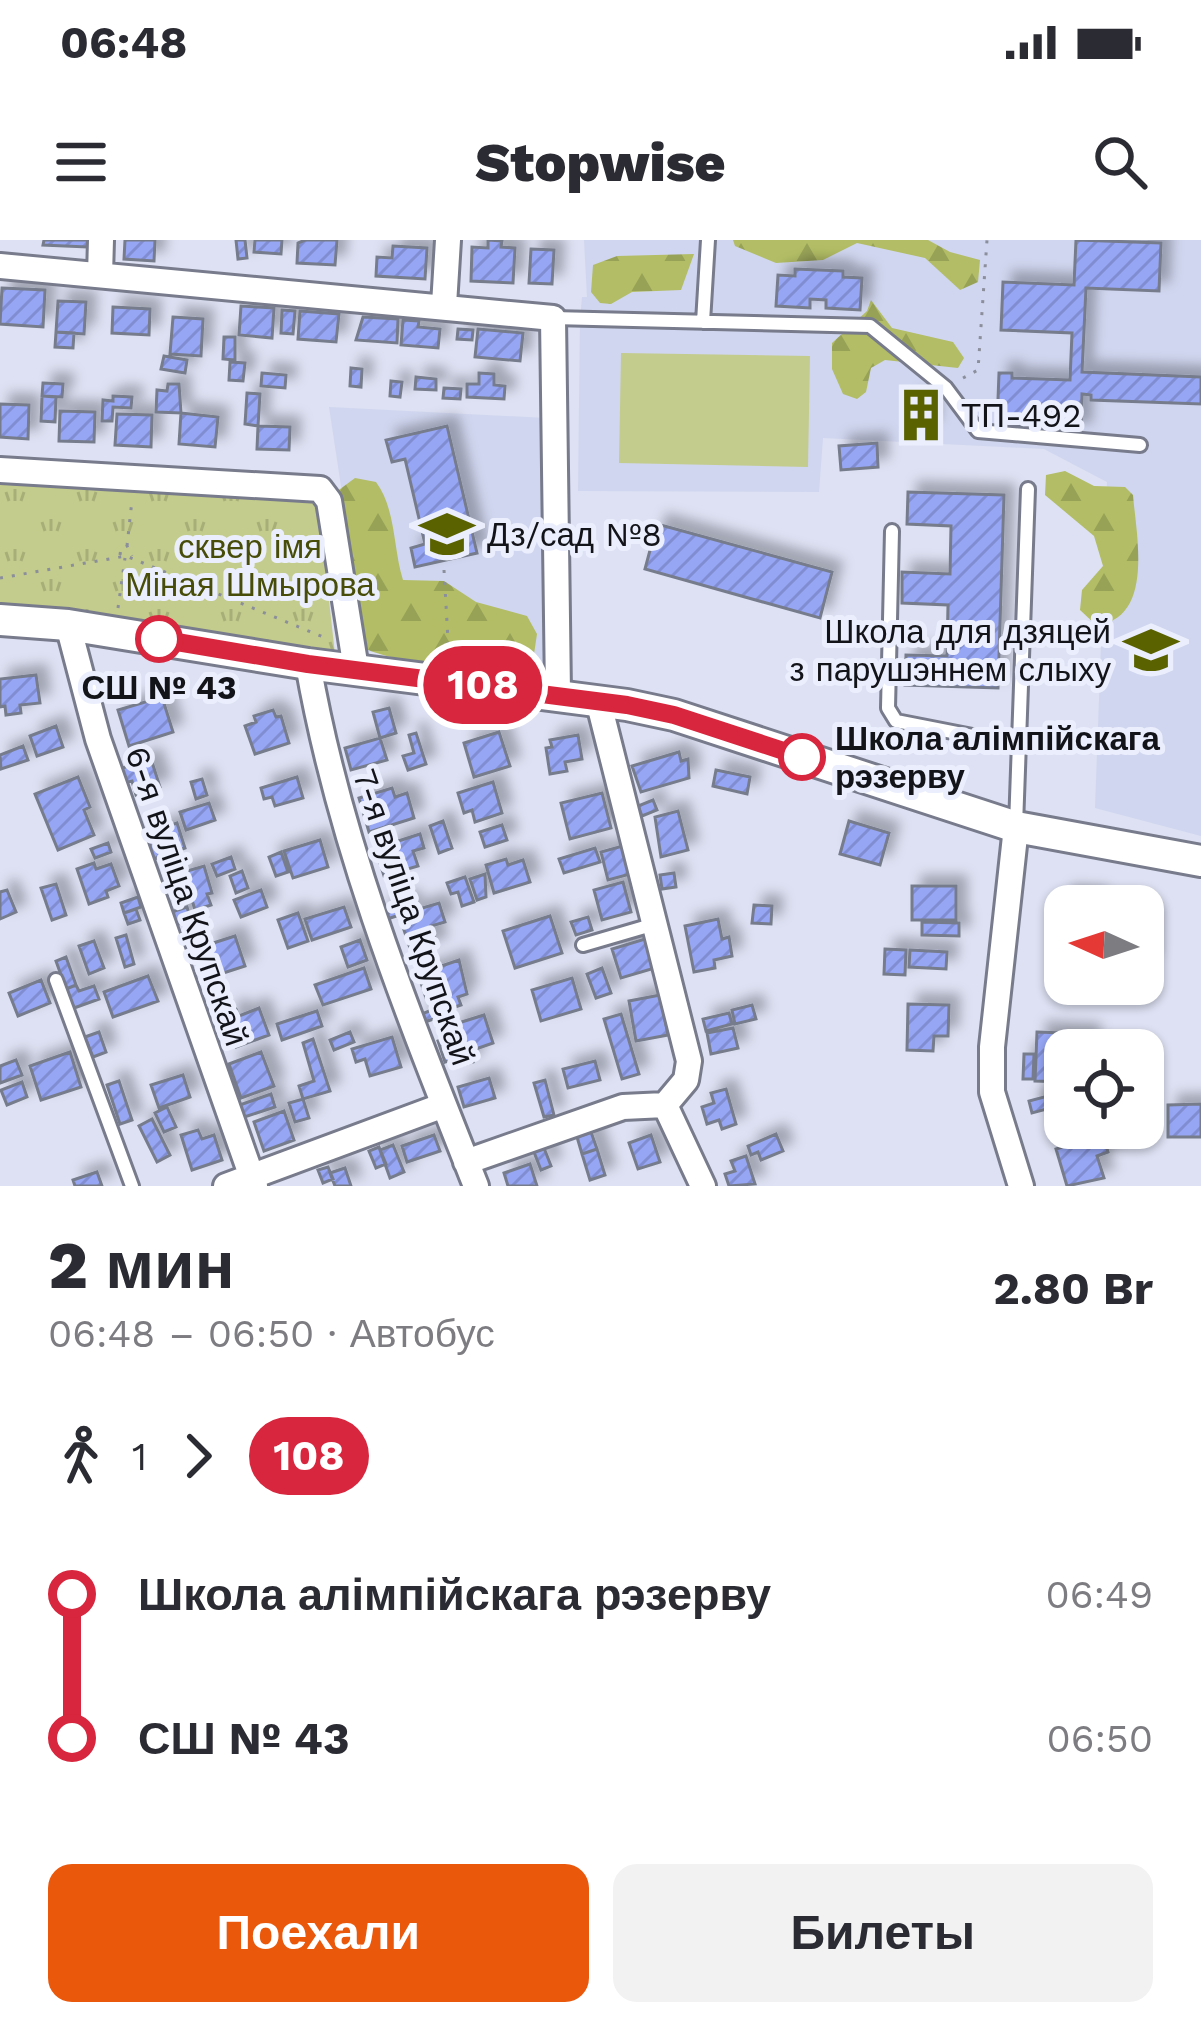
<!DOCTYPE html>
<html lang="ru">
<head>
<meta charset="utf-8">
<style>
  :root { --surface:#fff; --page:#f2f2f3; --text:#2b2b33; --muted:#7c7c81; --accent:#ea580c }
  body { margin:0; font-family:"Work Sans",sans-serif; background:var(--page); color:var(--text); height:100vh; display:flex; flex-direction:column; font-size:45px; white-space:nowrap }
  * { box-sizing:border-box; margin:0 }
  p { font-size:39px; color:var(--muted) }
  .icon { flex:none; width:66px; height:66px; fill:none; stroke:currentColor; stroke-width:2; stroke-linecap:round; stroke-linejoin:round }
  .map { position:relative; height:946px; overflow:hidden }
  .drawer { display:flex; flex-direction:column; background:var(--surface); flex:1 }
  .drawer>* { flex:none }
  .badge { padding:0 24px; border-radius:39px; font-size:42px; line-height:78px }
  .needle { width:78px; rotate:273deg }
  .fabs { position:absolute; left:1044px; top:645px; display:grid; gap:24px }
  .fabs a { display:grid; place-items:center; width:120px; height:120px; border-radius:24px; background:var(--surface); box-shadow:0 3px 9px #0004; font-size:60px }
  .map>.badge { position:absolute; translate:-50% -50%; box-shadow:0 0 0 6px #fff }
  .legs { display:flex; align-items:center; gap:18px; height:132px; padding:0 48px; font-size:39px }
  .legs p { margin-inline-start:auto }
  .summary { display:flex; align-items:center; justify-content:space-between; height:204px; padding:0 48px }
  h1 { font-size:66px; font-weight:800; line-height:90px }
  .cta { display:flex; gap:24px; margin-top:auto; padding:24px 48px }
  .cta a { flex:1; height:138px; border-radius:24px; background:var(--accent); color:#fff; font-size:48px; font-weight:800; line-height:138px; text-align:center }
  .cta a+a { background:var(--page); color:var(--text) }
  ul { padding:0 48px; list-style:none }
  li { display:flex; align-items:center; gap:42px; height:144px; font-size:45px }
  li i { display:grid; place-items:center; width:18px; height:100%; margin:0 15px; background:currentColor }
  li i::after { content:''; width:30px; height:30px; margin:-15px; border:9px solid; border-radius:50%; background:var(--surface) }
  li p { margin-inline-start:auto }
  li:first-child i { background:linear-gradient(#0000 50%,currentColor 0) }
  li:last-child i { background:linear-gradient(currentColor 50%,#0000 0) }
  .status { display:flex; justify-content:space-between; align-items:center; height:84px; padding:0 60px; background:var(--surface); direction:ltr }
  .status svg { height:33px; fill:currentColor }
  header { display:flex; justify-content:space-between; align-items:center; height:156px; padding:0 48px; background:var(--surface); font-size:54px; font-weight:800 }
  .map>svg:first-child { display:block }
  .built { fill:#d0d6ef }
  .forest { fill:url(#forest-firs) }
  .park { fill:url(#park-tufts) }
  .pitch { fill:#c3cc8c }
  .building { fill:url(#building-hatch); stroke:#777c8c; stroke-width:3; filter:url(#shadow) }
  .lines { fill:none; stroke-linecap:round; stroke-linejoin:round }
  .service-casing { stroke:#777b8b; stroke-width:18 }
  .minor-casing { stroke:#777b8b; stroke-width:30 }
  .tertiary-casing { stroke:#777b8b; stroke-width:36 }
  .path { stroke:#8b8e9b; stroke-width:3; stroke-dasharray:3 9; stroke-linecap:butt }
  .service { stroke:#fff; stroke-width:12 }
  .minor { stroke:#fff; stroke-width:24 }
  .tertiary { stroke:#fff; stroke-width:30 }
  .line-1-casing { stroke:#fff; stroke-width:27 }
  .line-1 { stroke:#d7263d; stroke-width:18 }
  .stop-1-dot { fill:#fff; stroke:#d7263d; stroke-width:6 }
  .labels { text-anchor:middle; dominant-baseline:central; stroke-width:10; stroke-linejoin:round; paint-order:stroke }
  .poi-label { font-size:33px; fill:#13141a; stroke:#ebeffd; text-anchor:start }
  .park-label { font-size:33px; fill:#474d09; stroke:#ebeffd }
  .stop-label { font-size:33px; font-weight:bold; fill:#13141a; stroke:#ebeffd }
  .street-label { font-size:33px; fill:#13141a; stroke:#ebeffd }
</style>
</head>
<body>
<div class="status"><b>06:48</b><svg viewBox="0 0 49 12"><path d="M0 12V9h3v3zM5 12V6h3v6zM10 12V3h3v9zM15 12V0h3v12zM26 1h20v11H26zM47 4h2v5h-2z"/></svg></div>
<header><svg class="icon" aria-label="menu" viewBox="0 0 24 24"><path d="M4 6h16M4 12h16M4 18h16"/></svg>Stopwise<svg class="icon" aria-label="search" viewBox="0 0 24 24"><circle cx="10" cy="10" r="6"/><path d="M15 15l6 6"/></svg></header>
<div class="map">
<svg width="1201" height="946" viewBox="0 0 1201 946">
  <defs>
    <pattern id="forest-firs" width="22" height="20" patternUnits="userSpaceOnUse" patternTransform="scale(3)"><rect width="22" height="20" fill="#b2bd65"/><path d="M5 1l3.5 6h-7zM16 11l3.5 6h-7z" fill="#98a257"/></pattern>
    <pattern id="park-tufts" width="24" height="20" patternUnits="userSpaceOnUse" patternTransform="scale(3)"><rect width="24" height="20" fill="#c3cc8c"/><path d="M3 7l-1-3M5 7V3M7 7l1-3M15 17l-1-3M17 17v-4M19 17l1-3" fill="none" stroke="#a7ae78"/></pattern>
    <pattern id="building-hatch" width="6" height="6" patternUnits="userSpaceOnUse" patternTransform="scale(3)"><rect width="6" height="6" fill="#96a6f4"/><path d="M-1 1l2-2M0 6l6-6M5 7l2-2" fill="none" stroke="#808ed1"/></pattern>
    <filter id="shadow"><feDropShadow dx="10" dy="-10" stdDeviation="6" flood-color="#0004"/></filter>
  </defs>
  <rect width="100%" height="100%" fill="#dde1f3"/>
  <!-- built -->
  <path class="built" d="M584 0H1201V596L1095 568 1107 242 1044 209 823 198 819 252 578 251 580 80 582 57H587Z
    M329 167 547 178V434L366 411Z"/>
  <!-- forest -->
  <path class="forest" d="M733 0H928L950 12 980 20 978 42 960 50 925 18 857 3 823 20 776 23 735 6Z
    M694 14 681 50 632 52 611 64 600 63 591 52 593 25 617 16Z
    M871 60 892 88 953 102 964 118 958 128 885 120 871 128 866 152 857 159 843 154 832 129V103L867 71Z
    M1065 231 1094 246 1125 247 1133 255C1136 294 1155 379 1096 385L1080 370 1082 350 1103 326 1094 296 1045 255 1046 235Z
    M355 238 376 242C396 269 393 308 403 340L444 341 476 362 527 376 537 394 534 414 522 424C467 423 410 430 359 406L332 255Z"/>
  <!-- park -->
  <path class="park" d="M0 234 317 253 335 414 27 366H0Z"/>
  <!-- pitch -->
  <path class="pitch" d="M621 113 810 116 808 227 619 223Z"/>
  <!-- building -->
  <path class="building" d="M44 0H88L87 7 43 5Z
    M125 0H155L154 21 124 19Z
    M236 0H245L247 18 238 19Z
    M255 0H282L281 14 254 12Z
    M305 0H337L335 25 297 23 298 3Z
    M488 0 502 1 501 7 515 8 513 43 471 41 472 7 488 8Z
    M1076 0 1161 3 1159 51 1086 48 1082 132 1201 137V164L1091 160V155L1082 154 1081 192 1065 191V185L997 186 999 133H1012V138L1070 140 1072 93 1001 90 1003 42 1074 45Z
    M393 6 427 8 425 39 376 36 377 17 392 18Z
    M531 9 554 10 552 44 529 43Z
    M795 29 843 31V37L862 38 860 70 826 68V60L810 59V68L776 66 778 35 795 36Z
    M2 48 45 50 43 87 0 84Z
    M58 61 86 62 84 94 56 92Z
    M241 66 274 68 272 98 239 95Z
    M113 67 150 69 149 95 112 93Z
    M282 70 295 71 293 94 281 93Z
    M300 71 339 74 336 102 298 99Z
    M173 77 203 79 201 116 170 114Z
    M363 77 398 79 397 103 356 100Z
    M403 80 419 81 418 87 440 89 438 108 401 105Z
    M458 89 473 90 472 100 457 99Z
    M478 89 523 93 520 121 475 117Z
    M56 92 74 93 73 108 55 107Z
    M224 97H235V120L223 119Z
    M164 116 187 120 185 133 161 129Z
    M230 122 245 123 243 141 229 140Z
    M351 128 362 129 361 147 350 146Z
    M262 133 286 135 285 148 261 146Z
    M479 133 494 134V145L505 146 504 159 467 157V144H479Z
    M416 137 436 139V150L415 149Z
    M391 141 402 142 400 157 390 156Z
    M43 143 63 144 62 157 42 156Z
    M168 144H179L181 173 156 172 157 150 167 151Z
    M444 148 461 149 460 159 443 158Z
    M247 153 260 154 258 186 245 184Z
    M42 156 56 157 55 182 41 181Z
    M113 156 132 157 131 168 113 167 112 181H102L103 160 113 161Z
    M912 162H930L929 189H911Z
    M0 164 29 165 28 199 0 197Z
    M60 171 95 172 94 202 59 201Z
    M181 173 218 177 215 207 179 204Z
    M117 174 152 175 151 207 115 205Z
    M258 186 290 187 289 210 257 209Z
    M447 186 477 313 415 327 411 308 425 304 405 219 392 222 386 200Z
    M877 203 878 227 841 230 839 206Z
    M908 252 1004 255 998 448 905 445 906 415 947 416 948 365 902 363V332L950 334 951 286 907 284Z
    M657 284 832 332 820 378 645 329Z
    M36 435 40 463 20 465 21 473 6 475 5 466 0 467V439Z
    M162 457 173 492 129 506 118 470Z
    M389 468 396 493 380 498 373 472Z
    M273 470 276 477 281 476 289 503 255 514 245 486 256 482 254 476Z
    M56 486 63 507 37 516 30 496Z
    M499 492 510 526 474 537 464 503Z
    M416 493 426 524 408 530 403 516 414 513 409 495Z
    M578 495 582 519 565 522 567 531 550 534 546 508 552 507 550 500Z
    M380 498 387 520 351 530 345 508Z
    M23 506 28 520 1 529 0 515Z
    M679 512 681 521 688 519 689 538 641 552 632 526Z
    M151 519 160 547 136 555 132 541 124 543 119 529Z
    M716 530 750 537 747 554 713 546Z
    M78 537 90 567 84 570 94 595 58 610 35 554Z
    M297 537 303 558 275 566 272 557 264 559 261 548Z
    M202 539 207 555 196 559 191 542Z
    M493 542 502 573 475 582 472 570 464 573 458 553Z
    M392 548 395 557 407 553 414 578 369 592 359 558Z
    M602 553 611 588 570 599 561 563Z
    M653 560 657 570 642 576 638 566Z
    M209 563 215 580 186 590 180 572Z
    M678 571 688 610 661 617 655 577Z
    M443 581 452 608 439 613 430 586Z
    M849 581 889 593 880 625 840 614Z
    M177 583 185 608 154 619 145 594Z
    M502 585 507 600 485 607 480 592Z
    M420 594 424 608 413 611 418 626 384 636 378 617 392 612 389 604Z
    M320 600 328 627 293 638 284 611Z
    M108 603 111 612 95 618 91 609Z
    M626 605 634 633 608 640 601 612Z
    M595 608 600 622 564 633 559 619Z
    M281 612 288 632 276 636 269 617Z
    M231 617 235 629 217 636 212 624Z
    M506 619 508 625 523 620 530 642 494 653 486 625Z
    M94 623 96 629 111 624 119 646 106 651 108 657 89 664 77 629Z
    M204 626 212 653 207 654 211 665 195 670 192 660 179 664 174 646 181 644 177 634Z
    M242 631 248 648 236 653 230 636Z
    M674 633 676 647 662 649 660 635Z
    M485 634 486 657 477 660 470 639Z
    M465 637 474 662 462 666 458 652 451 654 447 643Z
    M623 642 631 672 602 680 594 650Z
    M56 644 66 675 52 680 41 648Z
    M912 646H956V680H912Z
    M7 650 16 672 0 679V652Z
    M261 650 267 667 241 677 234 660Z
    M1063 656 1097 658V666H1065V701L1049 700 1051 671H1062Z
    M138 657 141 667 124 673 121 663Z
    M408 660 412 671 384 680 381 669Z
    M439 663 445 682 431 686 437 706 412 714 401 681 413 677 412 671Z
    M754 665 772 666 771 684 752 683Z
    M187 667 191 680 169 687 165 674Z
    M344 667 351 687 312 700 305 679Z
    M136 669 140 680 128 684 124 673Z
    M298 673 308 701 288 708 278 680Z
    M550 676 562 713 515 728 503 691Z
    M1143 676 1150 677 1149 724H1143Z
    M588 677 592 690 576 695 571 682Z
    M718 679 722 699 729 697 732 716 714 720 715 728 694 732 685 686Z
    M922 682 959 683V696L922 695Z
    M126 695 134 724 125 727 116 698Z
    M235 696 245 726 217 735 207 705Z
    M645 699 658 727 621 738 612 709Z
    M360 700 367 720 348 727 341 707Z
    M94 701 104 728 89 734 79 706Z
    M885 709 906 710 905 735 884 734Z
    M910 710 947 712 946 729 909 727Z
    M66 717 76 745 66 749 56 721Z
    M459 720 467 754 458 757 461 765 446 770 444 763 437 766 434 756 426 758 418 734Z
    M364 728 371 749 323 765 315 745Z
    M602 728 611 753 596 758 587 734Z
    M148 736 158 761 113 777 104 752Z
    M572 738 581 769 541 781 532 750Z
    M41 740 50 763 18 776 9 753Z
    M76 745 79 751 94 746 99 759 74 768 66 749Z
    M660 755 668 795 636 801 629 761Z
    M908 764 949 765 948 796H934L933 811 907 810Z
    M752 765 756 779 735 784 732 770Z
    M439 767 442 776 422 783 419 775Z
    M259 768 269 795 236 807 227 782 231 780 228 773 236 769 239 776Z
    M317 771 322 786 282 800 277 784Z
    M729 773 732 784 706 791 703 779Z
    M621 774 639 834 622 839 604 779Z
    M484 775 493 803 470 811 473 822 456 827 454 819 445 822 438 801 456 795 452 785Z
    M733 788 738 808 711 814 707 793Z
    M99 792 106 812 93 817 85 797Z
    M350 792 354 802 334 810 330 800Z
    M1037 792 1090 794 1089 810H1065V842L1035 841Z
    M392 797 401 827 370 836 365 819 356 822 352 809Z
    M313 799 330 851 303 859 299 846 314 841 303 803Z
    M70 812 81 847 41 860 30 826Z
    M261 812 274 846 241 858 229 824Z
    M1024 814H1034L1033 839H1023Z
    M16 820 22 835 0 843V826Z
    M595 821 600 840 568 848 563 829Z
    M183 835 190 857 159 868 151 845Z
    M489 838 495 858 464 867 458 847Z
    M545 840 554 875 544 877 534 843Z
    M119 841 132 880 120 884 107 845Z
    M22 842 27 857 7 865 1 850Z
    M726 849 736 884 722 889 719 880 707 884 702 867 714 863 711 853Z
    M271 854 275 867 238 879 234 867Z
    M1055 854 1058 866 1032 873 1029 861Z
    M303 859 309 878 295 882 289 863Z
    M1201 864V897H1168V865Z
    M167 867 176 887 164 892 155 873Z
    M284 871 294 900 264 911 254 882Z
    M152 879 170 915 157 922 139 886Z
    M198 890 202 899 214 895 222 920 192 930 181 895Z
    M591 892 597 909 582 914 577 897Z
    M776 894 783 911 761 920 758 912 751 915 748 906Z
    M1103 894 1108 912 1097 916 1104 938 1067 946 1056 909Z
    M434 895 440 911 407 922 402 906Z
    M651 895 660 922 638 929 629 903Z
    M393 905 404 932 390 938 380 910Z
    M379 907 386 924 376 928 369 911Z
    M544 908 551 926 541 930 534 912Z
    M597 909 605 935 590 940 582 914Z
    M746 916 755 944 729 946 725 934 735 931 731 921Z
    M530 924 537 946H508L504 933Z
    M328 927 333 939 323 943 318 930Z
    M345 928 351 946H335L330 933Z
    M97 932 102 946H75L73 940Z"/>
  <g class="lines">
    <defs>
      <path id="service" d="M553 78 870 86 946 148 978 191 1140 205
        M703 82 708 0
        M892 291 888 468 896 481 1019 505
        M1016 586 1028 249
        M583 705 655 684
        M56 740 132 946"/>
      <path id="minor" d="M0 26 553 78 558 453
        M100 35 101 0
        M444 65 448 0
        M0 230 320 249 329 261 356 429
        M68 385 98 499 255 946
        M308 424C340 607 408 774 476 946
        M598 460 689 821 686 840 665 865 703 946
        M1016 587 992 807V852L1021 946
        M466 922 623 867 665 865
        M226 946 444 865"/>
      <path id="tertiary" d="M0 380 68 385 308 424 627 465 674 475 1016 587 1201 621"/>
    </defs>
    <!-- service casing -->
    <use href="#service" class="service-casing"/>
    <!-- minor casing -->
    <use href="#minor" class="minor-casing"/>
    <!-- tertiary casing -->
    <use href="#tertiary" class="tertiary-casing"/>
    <!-- path -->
    <path class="path" d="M963 138 978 130 987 0
      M127 306 132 260
      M120 315 121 308 127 306 132 316
      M444 330 449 418
      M0 338 126 316 328 399
      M118 368 125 318"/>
    <!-- service -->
    <use href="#service" class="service"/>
    <!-- minor -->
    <use href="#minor" class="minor"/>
    <!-- tertiary -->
    <use href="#tertiary" class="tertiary"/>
  </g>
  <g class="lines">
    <defs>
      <path id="line-1" d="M159 399 308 424 627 465 674 475 802 517"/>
    </defs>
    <!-- line-1 casing -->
    <use href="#line-1" class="line-1-casing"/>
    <!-- line-1 -->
    <use href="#line-1" class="line-1"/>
  </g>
  <!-- icons -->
  <defs>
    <symbol id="building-bare" viewBox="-9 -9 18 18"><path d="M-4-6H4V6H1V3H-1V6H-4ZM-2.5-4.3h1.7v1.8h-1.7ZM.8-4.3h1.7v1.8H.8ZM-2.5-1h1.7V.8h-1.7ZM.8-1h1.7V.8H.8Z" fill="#5a6200" stroke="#ebeffd" stroke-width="2.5" paint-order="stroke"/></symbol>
    <symbol id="school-bare" viewBox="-9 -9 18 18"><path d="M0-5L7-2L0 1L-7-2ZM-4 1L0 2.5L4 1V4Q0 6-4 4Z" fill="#5a6200" stroke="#ebeffd" stroke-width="2.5" paint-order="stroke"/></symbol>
  </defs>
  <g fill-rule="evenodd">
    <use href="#building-bare" x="883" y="137" width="76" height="76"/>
    <use href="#school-bare" x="409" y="256" width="76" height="76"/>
    <use href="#school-bare" x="1113" y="372" width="76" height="76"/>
  </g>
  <!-- markers -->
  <g class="stop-1-dot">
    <circle cx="159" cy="399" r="21"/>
    <circle cx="802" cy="517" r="21"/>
  </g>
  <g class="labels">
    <!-- poi labels -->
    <g class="poi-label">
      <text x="961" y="175">ТП-492</text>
      <text x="487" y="294">Дз/сад №8</text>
      <text x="1111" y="391" text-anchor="end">Школа для дзяцей<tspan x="1111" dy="38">з парушэннем слыху</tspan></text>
    </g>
    <!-- park labels -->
    <g class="park-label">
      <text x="250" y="306">сквер імя<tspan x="250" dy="38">Міная Шмырова</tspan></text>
    </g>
    <!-- stop labels -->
    <g class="stop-label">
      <text x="159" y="447">СШ № 43</text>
      <text x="835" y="498" text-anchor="start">Школа алімпійскага<tspan x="835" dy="38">рэзерву</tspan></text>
    </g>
    <!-- street labels -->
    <g class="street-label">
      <text transform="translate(187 656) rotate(71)">6-я вуліца Крупскай</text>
      <text transform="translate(414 677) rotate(71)">7-я вуліца Крупскай</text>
    </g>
  </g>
</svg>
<div class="fabs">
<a><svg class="needle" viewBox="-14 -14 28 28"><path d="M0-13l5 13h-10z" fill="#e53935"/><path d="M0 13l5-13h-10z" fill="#7c7c81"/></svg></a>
<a><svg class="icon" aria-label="locate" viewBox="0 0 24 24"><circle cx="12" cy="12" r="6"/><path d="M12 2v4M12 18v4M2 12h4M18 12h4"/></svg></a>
</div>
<b class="badge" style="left:483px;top:445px;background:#d7263d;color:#fff">108</b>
</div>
<section class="drawer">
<div class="summary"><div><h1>2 мин</h1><p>06:48 – 06:50 · Автобус</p></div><b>2.80 Br</b></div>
<div class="legs"><svg class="icon" aria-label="walk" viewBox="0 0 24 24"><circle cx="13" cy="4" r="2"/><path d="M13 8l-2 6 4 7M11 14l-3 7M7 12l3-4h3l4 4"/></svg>1<svg class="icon" aria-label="forward" viewBox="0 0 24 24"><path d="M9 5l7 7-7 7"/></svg><b class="badge" style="background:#d7263d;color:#fff">108</b></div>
<ul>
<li><i style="color:#d7263d"></i><b>Школа алімпійскага рэзерву</b><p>06:49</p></li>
<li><i style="color:#d7263d"></i><b>СШ № 43</b><p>06:50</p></li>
</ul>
<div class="cta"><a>Поехали</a><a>Билеты</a></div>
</section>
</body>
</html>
